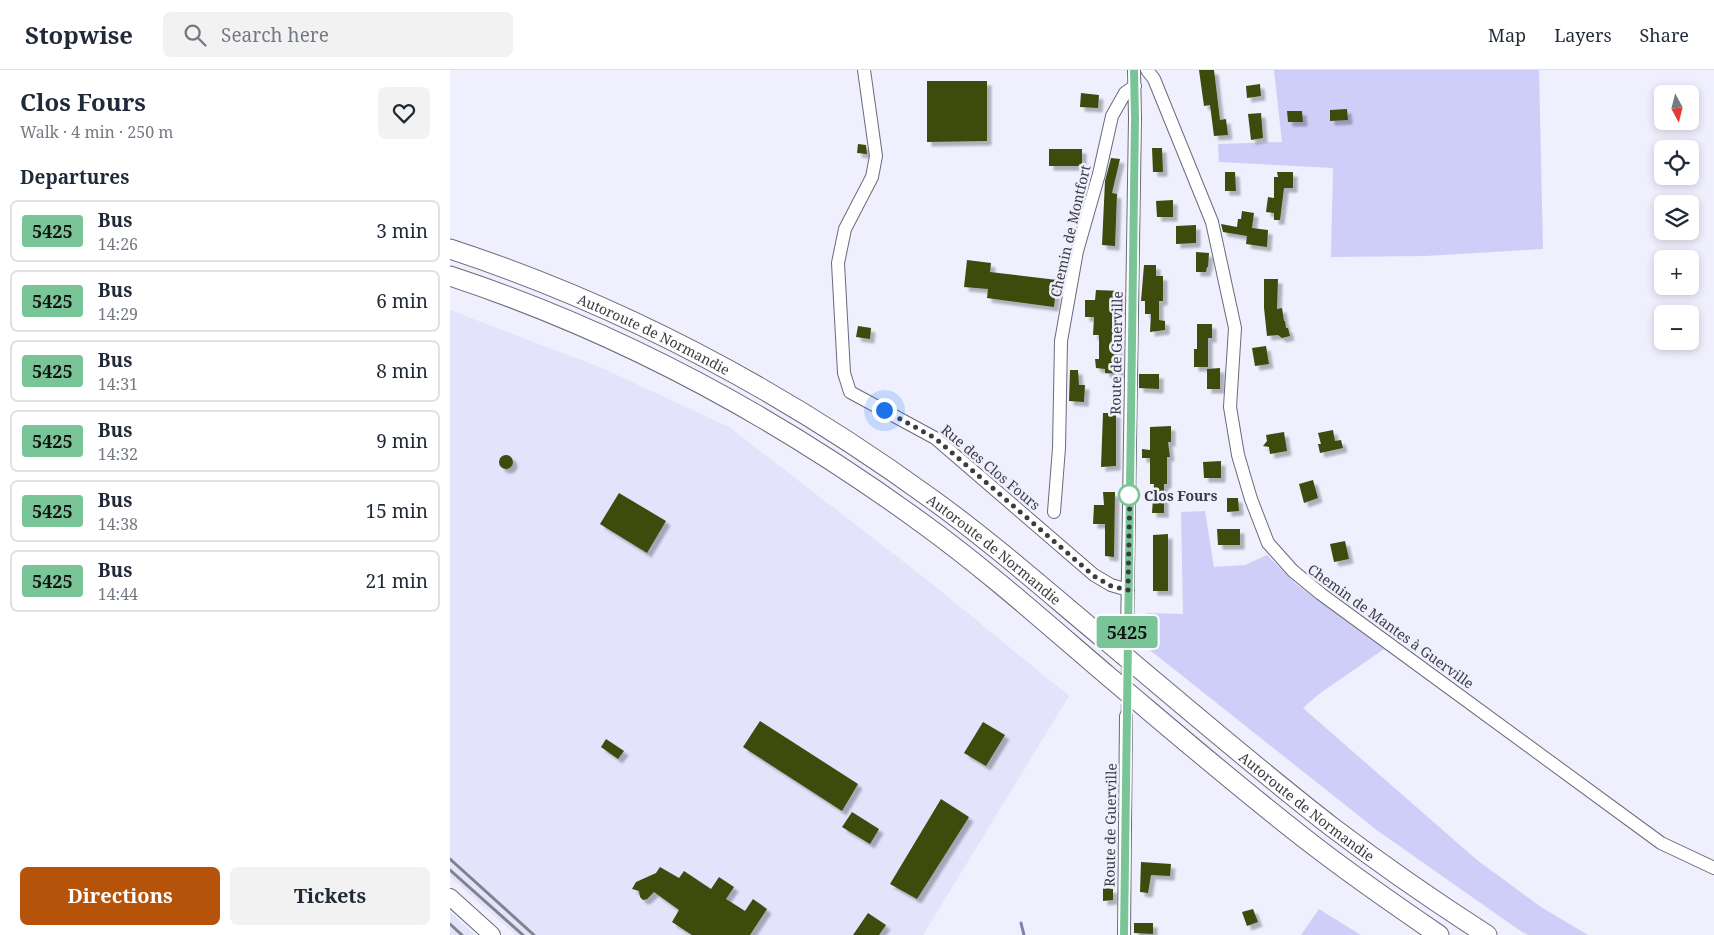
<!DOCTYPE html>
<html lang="en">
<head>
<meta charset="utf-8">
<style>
  :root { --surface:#fff; --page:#f2f2f3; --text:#1f2937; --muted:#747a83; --line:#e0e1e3; --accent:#b45309 }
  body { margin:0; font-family:"Noto Serif",serif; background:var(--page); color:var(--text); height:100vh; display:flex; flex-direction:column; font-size:19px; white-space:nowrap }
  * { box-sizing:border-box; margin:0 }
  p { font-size:16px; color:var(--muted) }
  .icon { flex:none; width:28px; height:28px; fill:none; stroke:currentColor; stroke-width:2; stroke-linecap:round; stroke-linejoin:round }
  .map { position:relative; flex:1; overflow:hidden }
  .details { display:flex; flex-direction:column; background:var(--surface); width:450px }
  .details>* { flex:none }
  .badge { padding:0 10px; border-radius:4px; font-size:18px; line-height:32px }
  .needle { width:32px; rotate:173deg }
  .tools { position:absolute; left:1204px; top:15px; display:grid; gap:10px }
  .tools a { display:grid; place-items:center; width:45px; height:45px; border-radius:8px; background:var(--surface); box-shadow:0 2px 8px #0003; font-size:25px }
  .you { position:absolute; width:25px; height:25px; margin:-12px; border:4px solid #fff; border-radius:50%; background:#1a73e8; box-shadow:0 0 0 8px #1a73e833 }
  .map>.badge { position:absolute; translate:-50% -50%; box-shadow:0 0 0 2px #fff }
  h2 { padding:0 20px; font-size:19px; line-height:45px }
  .round { display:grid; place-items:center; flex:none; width:52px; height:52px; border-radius:8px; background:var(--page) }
  .summary { display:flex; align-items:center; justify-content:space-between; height:85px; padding:0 20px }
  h1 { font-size:24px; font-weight:700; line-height:38px }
  .primary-button { display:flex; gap:10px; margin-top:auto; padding:10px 20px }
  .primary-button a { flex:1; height:58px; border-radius:8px; background:var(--accent); color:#fff; font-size:20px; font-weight:700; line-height:58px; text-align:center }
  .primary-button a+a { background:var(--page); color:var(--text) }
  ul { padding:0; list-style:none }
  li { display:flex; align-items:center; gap:15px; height:62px; margin:0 10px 8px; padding:0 10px; border:2px solid var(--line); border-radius:8px }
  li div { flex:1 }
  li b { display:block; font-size:19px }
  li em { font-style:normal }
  li .badge { min-width:55px; font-weight:700; text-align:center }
  header { display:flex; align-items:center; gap:30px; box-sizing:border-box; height:70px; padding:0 25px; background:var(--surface); border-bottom:1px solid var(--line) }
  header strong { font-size:24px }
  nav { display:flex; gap:28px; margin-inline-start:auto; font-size:18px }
  .search { width:350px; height:45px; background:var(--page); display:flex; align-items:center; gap:12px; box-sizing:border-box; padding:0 18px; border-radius:8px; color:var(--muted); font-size:19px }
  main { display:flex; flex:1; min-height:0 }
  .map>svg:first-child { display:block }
  .built { fill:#e3e3fc }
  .green { fill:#cfcef9 }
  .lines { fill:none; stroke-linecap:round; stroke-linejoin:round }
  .stream { stroke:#8281ab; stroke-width:3 }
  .building { fill:#3d4b10; filter:url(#shadow) }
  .minor-tunnel { stroke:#cbcbd8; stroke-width:12; stroke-dasharray:12 6; stroke-linecap:butt }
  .minor-casing { stroke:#6a6a7a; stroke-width:14 }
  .major-casing { stroke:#6a6a7a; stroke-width:18 }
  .highway-casing { stroke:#6a6a7a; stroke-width:21 }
  .minor { stroke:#fff; stroke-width:12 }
  .major { stroke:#fff; stroke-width:16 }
  .highway { stroke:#fff; stroke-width:19 }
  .rail { stroke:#82828c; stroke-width:3 }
  .line-casing { stroke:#fff; stroke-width:11 }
  .line { stroke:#7ac597; stroke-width:8 }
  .walk { stroke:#3b3b42; stroke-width:5; stroke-dasharray:0 9 }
  .stop-dot { fill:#fff; stroke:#7ac597; stroke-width:2.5 }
  .labels { text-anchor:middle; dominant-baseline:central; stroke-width:5; stroke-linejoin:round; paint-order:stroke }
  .street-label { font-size:14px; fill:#3b3b42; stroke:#efeffe }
  .stop-label { font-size:14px; font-weight:bold; fill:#3b3b42; stroke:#efeffe; text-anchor:start }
</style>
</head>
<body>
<header>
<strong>Stopwise</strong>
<div class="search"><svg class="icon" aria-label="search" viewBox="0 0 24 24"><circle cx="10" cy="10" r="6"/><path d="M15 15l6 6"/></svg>Search here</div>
<nav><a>Map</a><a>Layers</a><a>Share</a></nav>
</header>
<main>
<section class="details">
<div class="summary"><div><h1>Clos Fours</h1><p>Walk · 4 min · 250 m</p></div><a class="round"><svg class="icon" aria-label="heart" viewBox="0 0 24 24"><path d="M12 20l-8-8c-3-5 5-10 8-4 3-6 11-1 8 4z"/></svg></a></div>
<h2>Departures</h2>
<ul>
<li><span class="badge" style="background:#7ac597;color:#111">5425</span><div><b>Bus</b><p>14:26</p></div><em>3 min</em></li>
<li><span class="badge" style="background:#7ac597;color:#111">5425</span><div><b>Bus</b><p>14:29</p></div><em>6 min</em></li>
<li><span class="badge" style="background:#7ac597;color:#111">5425</span><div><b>Bus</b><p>14:31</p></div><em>8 min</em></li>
<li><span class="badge" style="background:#7ac597;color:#111">5425</span><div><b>Bus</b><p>14:32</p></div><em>9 min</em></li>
<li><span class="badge" style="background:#7ac597;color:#111">5425</span><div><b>Bus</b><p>14:38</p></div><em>15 min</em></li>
<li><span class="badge" style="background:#7ac597;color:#111">5425</span><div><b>Bus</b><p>14:44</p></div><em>21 min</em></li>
</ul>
<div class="primary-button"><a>Directions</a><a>Tickets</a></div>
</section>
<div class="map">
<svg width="1264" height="865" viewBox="0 0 1264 865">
  <defs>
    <filter id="shadow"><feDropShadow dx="4.5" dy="4.5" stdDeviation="1" flood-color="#0004"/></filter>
  </defs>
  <rect width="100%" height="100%" fill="#efeffe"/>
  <!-- built -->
  <path class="built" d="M0 240 152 298 279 357 476 509 619 626 473 865H66L0 807Z
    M0 842 10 851 25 865H0Z"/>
  <!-- green -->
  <path class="green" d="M824 0H1089L1093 179 976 186 881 187 883 98 769 92 768 74 832 72Z
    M755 441 764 497 795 495 817 485 846 514 934 579 869 624 853 638 1027 790 1091 837 1138 865H1078L1069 860 928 761 696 577 697 543 733 544 731 442Z
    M869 839 911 865H851Z"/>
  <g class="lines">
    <!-- stream -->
    <path class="stream" d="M571 853 574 865"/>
  </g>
  <!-- building -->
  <path class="building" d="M749 0H764L770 50 776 49 778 65 764 66 760 35 754 36Z
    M477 11H537V71L477 72Z
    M810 14 811 26 797 28 796 16Z
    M631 23 649 25 648 38 630 37Z
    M897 39 898 50 880 51V40Z
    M837 41H852L853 52H838Z
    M811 43 813 68 801 70 798 44Z
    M408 74 416 75 417 84 407 83Z
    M702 78H712L713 102H703Z
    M599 79H632V96H599Z
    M661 88 670 89 662 123 667 124 665 176 652 175 655 111Z
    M775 102H785L786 121H775Z
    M827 102H843V118H834L830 150H824V143L816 142 818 127 824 128V107H828Z
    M723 130V147H707L706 131Z
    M792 141 804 143 802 158 818 160 817 177 796 174 797 166 773 162 771 154 787 157 788 149H791Z
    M746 155V173L726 174V156Z
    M746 182 759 183 758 197H757L756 202H746Z
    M517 190 541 193 540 202 607 210 604 237 537 228 538 219 514 217Z
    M694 195H706V206H713V231H709V250L715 251V260L700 262 701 244H695V231H691Z
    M814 209H828L827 239 832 238 834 251H835L836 258H838L840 266 832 268 828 265 817 266 814 238Z
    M646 220 671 221V240H666V271H668L667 294H669V304L655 303V299L646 298 645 289H649V265H643L644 247H635V230H645Z
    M747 254H762V268H758V297H744V279H747Z
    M408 256 421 258 420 269 406 267Z
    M816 276 819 294 805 296 802 278Z
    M770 298V319H757V299Z
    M620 300H628L629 315H635L634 332 619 331Z
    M689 304H709V319L689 318Z
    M653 343H666V396L651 397Z
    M721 356V372H718L720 387H717V414H714V443H702L704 414H700V388H692V379L700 380V357Z
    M883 360 885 371 891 370 893 378 870 383 868 374H871L868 363Z
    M834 362 837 381 820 384 819 377 813 376 817 371 816 365Z
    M49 392a7 7 0 1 1 14 0a7 7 0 1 1-14 0Z
    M771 391V408H754L753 392Z
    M863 410 868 428 854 433 849 414Z
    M653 422H665L664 487 655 486V454H643L644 435H654Z
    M169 423 216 451 197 483 150 454Z
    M777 428H788L789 441 777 442Z
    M767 459H790V475H768Z
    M718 464V521H703V465Z
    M895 471 899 489 884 492 880 474Z
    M310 651 408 714 392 741 293 677Z
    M533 652 555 665 536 696 514 683Z
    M156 669 174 681 168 689 151 677Z
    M491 729 519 747 467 829 440 814Z
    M402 742 429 759 420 774 392 757Z
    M691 792 721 794 720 806 701 805 698 823 690 822Z
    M210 797 229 808 234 801 261 819 269 807 284 817 276 829 295 841 303 829 317 839 300 865H242L222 852 229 840 204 822 197 829 193 830 190 827 189 821 182 819 186 812 206 803Z
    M653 818 663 819V830L653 831Z
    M803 839 808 852 797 856 792 842Z
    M418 843 436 855 429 865H403Z
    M684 853H703V864L684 863Z"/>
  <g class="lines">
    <!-- minor-tunnel -->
    <path class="minor-tunnel" d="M676 646 677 566"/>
    <defs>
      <path id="minor" d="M414 0 426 86 422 107 395 159 388 193 394 303 400 322 485 368 644 505 661 515 678 520
        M697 0 704 9 762 152 785 258 780 337 788 385 801 429 818 473 843 501 871 524 1211 773 1264 798
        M604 442 609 378 611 271 627 181 649 104 662 46 675 23 685 16
        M677 566 685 48 684 0
        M674 865 676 646"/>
      <path id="major" d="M0 827 42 865"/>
      <g id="highway">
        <path id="s1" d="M0 179C174 236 336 323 483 430 544 474 601 525 659 573 733 635 806 698 882 757 932 795 984 831 1037 865"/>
        <path d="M0 206C170 262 328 348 472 453 537 500 597 554 658 606 727 664 795 723 867 778 906 808 948 837 989 865"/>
      </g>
    </defs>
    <!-- minor casing -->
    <use href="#minor" class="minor-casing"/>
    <!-- major casing -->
    <use href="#major" class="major-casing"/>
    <!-- highway casing -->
    <use href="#highway" class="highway-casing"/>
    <!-- minor -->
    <use href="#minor" class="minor"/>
    <!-- major -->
    <use href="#major" class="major"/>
    <!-- highway -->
    <use href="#highway" class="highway"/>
    <!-- rail -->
    <path class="rail" d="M0 789 84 865
      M0 800 73 865
      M0 854 12 865"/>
  </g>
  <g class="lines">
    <defs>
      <path id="line" d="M674 865 685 48 684 0"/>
    </defs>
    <!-- line casing -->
    <use href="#line" class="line-casing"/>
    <!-- line -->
    <use href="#line" class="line"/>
    <!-- walk -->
    <path class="walk" d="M434 340 485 368 644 506 661 516 678 520 680 417 679 425"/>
  </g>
  <!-- markers -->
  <circle class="stop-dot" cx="679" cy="425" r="10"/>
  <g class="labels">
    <!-- street labels -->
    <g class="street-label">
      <text transform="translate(620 161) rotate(-77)">Chemin de Montfort</text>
      <text stroke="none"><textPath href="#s1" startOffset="221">Autoroute de Normandie</textPath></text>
      <text transform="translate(666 283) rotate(-89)">Route de Guerville</text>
      <text transform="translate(541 397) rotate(40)">Rue des Clos Fours</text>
      <text stroke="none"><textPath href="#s1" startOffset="625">Autoroute de Normandie</textPath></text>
      <text transform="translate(941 556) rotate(36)">Chemin de Mantes à Guerville</text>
      <text stroke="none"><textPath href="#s1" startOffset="1030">Autoroute de Normandie</textPath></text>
      <text transform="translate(660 755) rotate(-89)">Route de Guerville</text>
    </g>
    <!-- stop labels -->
    <g class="stop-label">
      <text x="694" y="425">Clos Fours</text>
    </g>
  </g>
</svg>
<div class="tools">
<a><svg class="needle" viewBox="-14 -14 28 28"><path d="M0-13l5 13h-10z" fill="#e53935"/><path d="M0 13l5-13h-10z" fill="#747a83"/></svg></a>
<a><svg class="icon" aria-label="locate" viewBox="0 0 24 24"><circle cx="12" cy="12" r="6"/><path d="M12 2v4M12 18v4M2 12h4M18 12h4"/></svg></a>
<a><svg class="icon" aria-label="layers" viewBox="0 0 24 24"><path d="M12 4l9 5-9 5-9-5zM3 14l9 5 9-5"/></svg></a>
<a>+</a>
<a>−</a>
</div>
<div class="you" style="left:434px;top:340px"></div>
<b class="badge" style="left:677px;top:562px;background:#7ac597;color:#111">5425</b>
</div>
</main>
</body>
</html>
